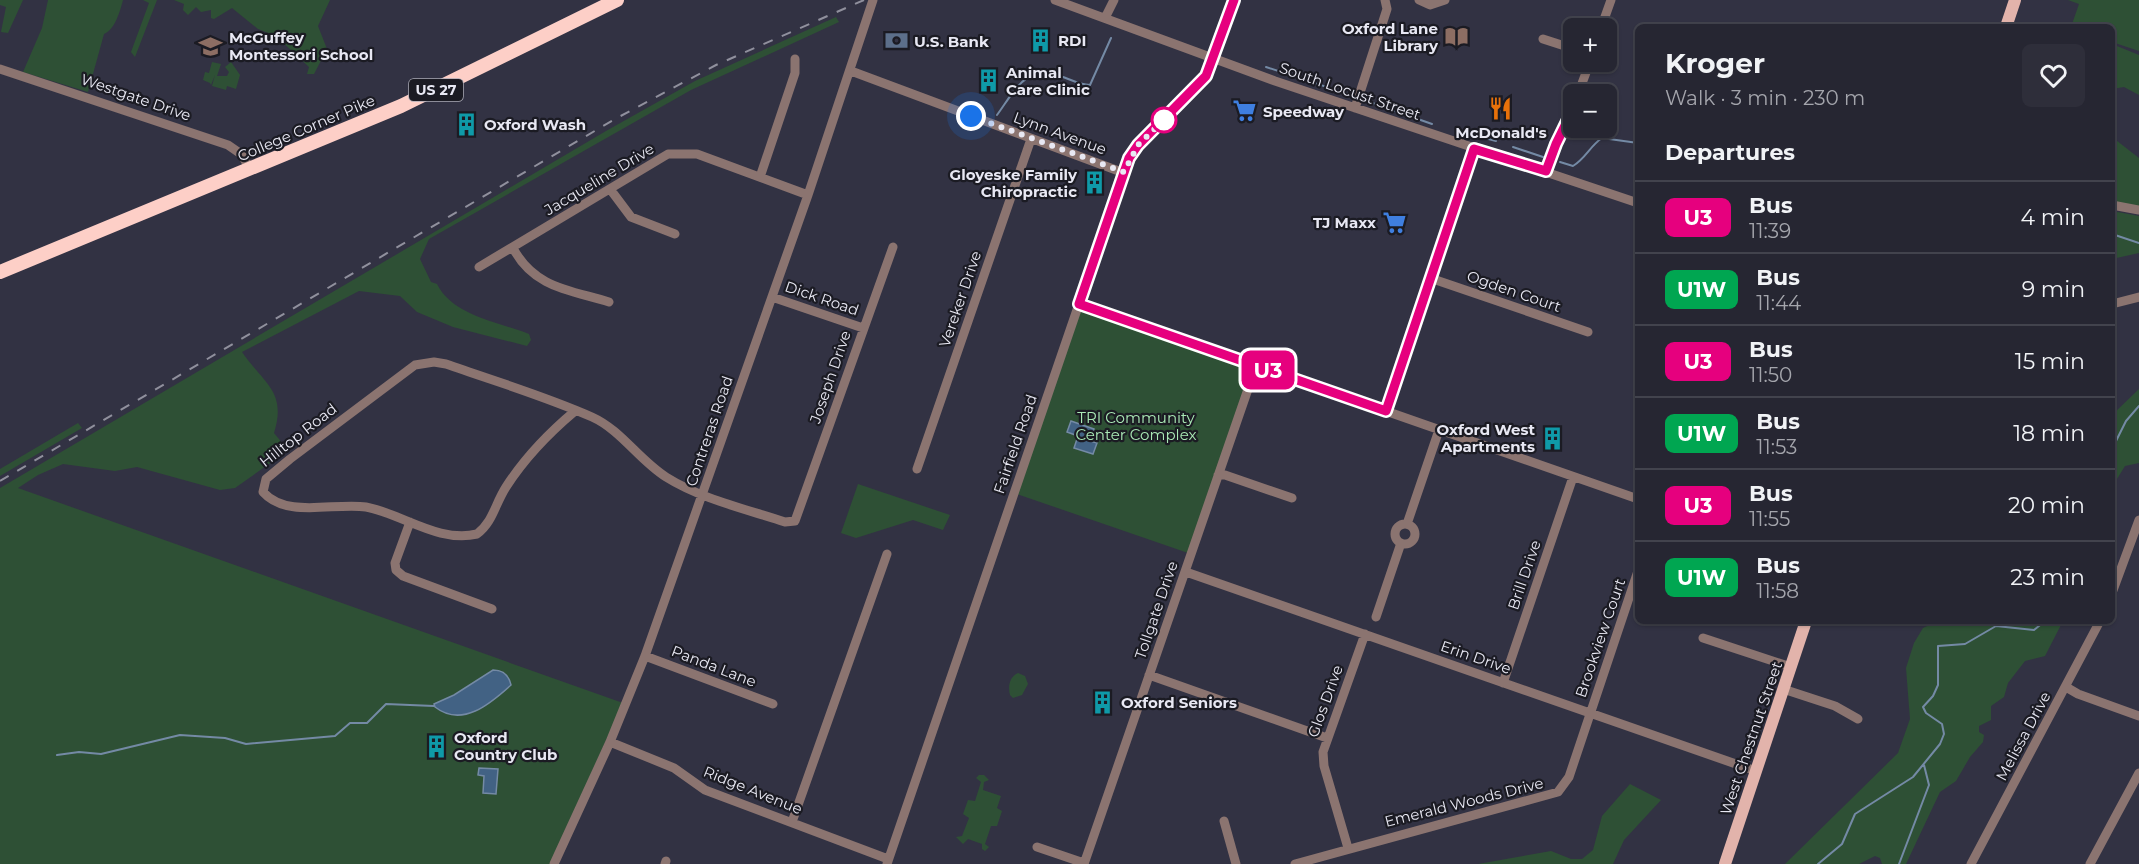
<!DOCTYPE html>
<html lang="en">
<head>
<meta charset="utf-8">
<style>
  :root { --surface:#262632; --page:#2e2e3a; --text:#f1f3f6; --muted:#a4a5ac; --line:#42434d }
  body { margin:0; font-family:Montserrat,sans-serif; background:var(--page); color:var(--text); height:100vh; display:flex; flex-direction:column; font-size:22px; white-space:nowrap }
  * { box-sizing:border-box; margin:0 }
  p { font-size:20px; color:var(--muted) }
  .icon { flex:none; width:33px; height:33px; fill:none; stroke:currentColor; stroke-width:2; stroke-linecap:round; stroke-linejoin:round }
  .map { position:relative; flex:1; overflow:hidden }
  .panel { position:absolute; left:1635px; top:24px; width:480px; height:600px; display:flex; flex-direction:column; background:var(--surface); border-radius:9px; box-shadow:0 2px 4px #0004,0 0 0 2px var(--line) }
  .panel>* { flex:none }
  .badge { padding:0 12px; border-radius:9px; font-size:21px; line-height:39px }
  .tools { position:absolute; left:1563px; top:18px; display:grid; gap:12px }
  .tools a { display:grid; place-items:center; width:54px; height:54px; border-radius:9px; background:var(--surface); box-shadow:0 2px 4px #0004,0 0 0 2px var(--line); font-size:30px }
  .you { position:absolute; width:30px; height:30px; margin:-15px; border:4px solid #fff; border-radius:50%; background:#1a73e8; box-shadow:0 0 0 9px #1a73e833 }
  .map>.badge { position:absolute; translate:-50% -50%; box-shadow:0 0 0 3px #fff }
  h2 { padding:0 30px; font-size:22px; line-height:54px }
  .round { display:grid; place-items:center; flex:none; width:63px; height:63px; border-radius:9px; background:var(--page) }
  .summary { display:flex; align-items:center; justify-content:space-between; height:102px; padding:0 30px }
  h1 { font-size:28px; font-weight:700; line-height:45px }
  ul { padding:0; list-style:none }
  li { display:flex; align-items:center; gap:18px; height:72px; padding:0 30px; border-top:2px solid var(--line) }
  li div { flex:1 }
  li b { display:block; font-size:22px }
  li em { font-style:normal }
  li .badge { min-width:66px; font-weight:700; text-align:center }
  .map>svg:first-child { display:block }
  .green { fill:#2e5035 }
  .water { fill:#426284; stroke:#748aa5; stroke-width:1.5 }
  .lines { fill:none; stroke-linecap:round; stroke-linejoin:round }
  .stream { stroke:#748aa5; stroke-width:2 }
  .minor { stroke:#8b7470; stroke-width:9 }
  .major { stroke:#e2b3ab; stroke-width:12 }
  .highway { stroke:#fdcfc7; stroke-width:14 }
  .rail { stroke:#90909d; stroke-width:2; stroke-dasharray:10 10; stroke-linecap:butt }
  .line-casing { stroke:#fff; stroke-width:14 }
  .line { stroke:#e6007e; stroke-width:9 }
  .walk { stroke:#e8e8f3; stroke-width:6; stroke-dasharray:0 10.8 }
  .stop-dot { fill:#fff; stroke:#e6007e; stroke-width:3 }
  .labels { text-anchor:middle; dominant-baseline:central; stroke-width:4.5; stroke-linejoin:round; paint-order:stroke }
  .shield { fill:#1b1b23; stroke:#aaaab5; stroke-width:1.5 }
  .shield-label { font-size:14px; font-weight:bold; fill:#e8e8f3 }
  .poi-label { font-size:15px; font-weight:bold; fill:#e8e8f3; stroke:#1b1b23; text-anchor:start }
  .street-label { font-size:15px; fill:#e8e8f3; stroke:#1b1b23 }
  .park-label { font-size:15px; fill:#aaeab6; stroke:#1b1b23 }
</style>
</head>
<body>
<div class="map">
<svg width="2139" height="864" viewBox="0 0 2139 864">
  <rect width="100%" height="100%" fill="#323243"/>
  <!-- green -->
  <path class="green" d="M0 0H23L8 33 1 32 6 7 0 5Z
    M48 0H123C120 11 115 30 104 34L88 92 23 72 42 28Z
    M143 0H157L135 57 131 52 149 3Z
    M174 0H330L318 26 327 49 314 74H307L309 67 276 36 258 29 232 8 214 19 211 18V10L201 12 196 7 188 15 183 10 184 4Z
    M2068 0H2139V51L2112 42V27H2071L2079 4Z
    M836 17 839 22 691 90 429 239 420 259 431 282 437 284C452 315 498 322 529 334L531 340 527 346 453 327 417 312 400 296 359 291 242 352C264 384 287 391 274 433L283 444 276 459 235 488 220 490 137 467 115 471 63 464 38 475 18 488 623 703 550 864H0V488L606 131 695 81Z
    M2112 44 2139 55V95L2124 87 2112 89Z
    M212 62 221 64 217 76H227L229 72 225 67 231 62 240 75 236 89 227 86 226 90 212 86 215 75 211 85 210 83 203 80 205 72 209 73Z
    M2112 137 2139 158V207L2112 201Z
    M2112 211 2139 216V253L2112 259Z
    M1079 304 1256 366 1191 554 1014 493Z
    M2139 389V463L2125 466 2112 487V415Z
    M78 423 82 428 0 476V469Z
    M858 484 950 515 943 530 913 520 856 538 841 533Z
    M1938 621H2063L2045 656 2025 661 2008 683 2004 697 1991 706V720L1979 726V732L1984 735 1983 742 1970 757 1956 781 1940 792 1906 864H1882L1880 858 1875 856 1859 864H1785L1898 753 1910 719 1906 668 1914 643 1923 628Z
    M1018 673 1025 676 1028 684 1022 695 1013 698 1010 695C1008 687 1009 677 1018 673Z
    M979 775H984L989 780 984 782 983 790 1001 796 997 808 1002 811 997 826H991L985 844 989 847 985 851 982 849V844L968 839 963 844 956 837 962 836 969 818 963 814 968 800 975 801 981 782 976 778Z
    M1630 784 1661 800 1624 840 1613 864H1478L1551 851 1571 859H1582L1593 850 1602 816Z"/>
  <!-- water -->
  <path class="water" d="M1071 421 1094 429 1090 441 1097 443 1093 454 1074 448 1078 436 1067 432Z
    M493 670C503 670 509 676 511 685 490 704 462 728 435 707L434 704 454 695Z
    M479 768 498 769 496 794 483 793 484 776 478 775Z"/>
  <g class="lines">
    <!-- stream -->
    <path class="stream" d="M1266 67 1348 94
      M1364 100 1432 124
      M997 115C1016 89 1026 63 1063 77 1071 80 1081 85 1090 85L1111 38
      M1458 131 1496 141
      M1513 147 1543 157
      M1560 162 1573 166C1586 158 1590 146 1602 138L1638 143
      M2112 234 2139 243
      M2112 449 2126 421 2139 406
      M57 755 79 752 101 754 180 735 225 738 246 744 335 736 350 723H367L386 704 434 706
      M1818 864 1842 844 1855 814 1913 777 1940 744 1944 734 1942 724 1926 713 1923 707 1933 696 1938 685V646L1965 644 1996 626 2034 630 2045 621
      M1899 864 1929 785 1924 765"/>
    <!-- minor -->
    <path class="minor" d="M1055 0 1275 81 1638 203
      M1419 0 1430 5 1445 0
      M1105 18 1114 0
      M1601 28 1611 0
      M1543 39 1574 49
      M0 69 228 145 241 154 251 170
      M851 71 1124 173
      M1578 94 1590 62
      M1355 108 1387 9 1385 0
      M1546 171 1556 144 1574 108
      M760 177 795 73V59
      M610 189 631 217 675 234
      M2112 205 2139 210
      M513 248C534 288 570 290 609 302
      M479 267 668 154H697L808 195
      M1430 278 1588 332
      M772 297 863 328
      M1079 304 1638 499
      M2112 304 2139 297
      M575 411C550 432 524 459 506 487 495 504 493 522 477 534 438 543 403 514 366 507 335 502 287 519 263 492L266 479 290 459 415 365 434 362 446 364C494 381 545 396 592 417 621 430 639 460 666 477 701 499 746 509 785 522L795 521 893 247
      M1386 411 1474 149
      M917 469 1031 139
      M1218 475H1225L1292 498
      M410 522 395 563 396 570 403 576 492 609
      M1407 524 1439 430
      M1395 534a10 10 0 1 1 20 0a10 10 0 1 1-20 0Z
      M1186 572 1756 771
      M2112 593 2139 520
      M1376 617 1401 543
      M1703 638 1791 667
      M645 656 773 704
      M1149 675 1327 738
      M1503 683 1573 477
      M2066 687 2078 694 2139 716
      M1783 689 1835 706 1858 719
      M610 742 674 768 705 790 888 859
      M1224 821 1236 864
      M792 822 887 554
      M1037 847 1084 863
      M1348 848 1324 766 1323 752 1365 634
      M554 864 610 742 645 656 808 195 873 0
      M665 864 666 861
      M887 864 1129 158 1138 145 1206 76 1234 0
      M1084 864 1256 366
      M1295 864 1558 792 1569 777 1638 571
      M1971 864 2100 621
      M2090 864 2139 773"/>
    <!-- major -->
    <path class="major" d="M2006 27 2015 0
      M1725 864 1806 621"/>
    <!-- highway -->
    <path class="highway" d="M0 272 401 106 617 0"/>
    <!-- rail -->
    <path class="rail" d="M0 481 615 119 716 65 864 0"/>
  </g>
  <g class="lines">
    <defs>
      <path id="line" d="M1234 0 1206 76 1138 145 1129 158 1079 304 1386 411 1474 149 1546 171 1556 144 1574 107"/>
    </defs>
    <!-- line casing -->
    <use href="#line" class="line-casing"/>
    <!-- line -->
    <use href="#line" class="line"/>
    <!-- walk -->
    <path class="walk" d="M971 116 1124 172 1138 145 1164 120"/>
  </g>
  <!-- icons -->
  <defs>
    <symbol id="library-bare" viewBox="-9 -9 18 18"><path d="M-6-4Q-3-5.5-.7-3.5V5Q-3 3-6 4ZM6-4Q3-5.5 .7-3.5V5Q3 3 6 4Z" fill="#8d6e63" stroke="#1b1b23" stroke-width="2.5" paint-order="stroke"/></symbol>
    <symbol id="building-bare" viewBox="-9 -9 18 18"><path d="M-4-6H4V6H1V3H-1V6H-4ZM-2.5-4.3h1.7v1.8h-1.7ZM.8-4.3h1.7v1.8H.8ZM-2.5-1h1.7V.8h-1.7ZM.8-1h1.7V.8H.8Z" fill="#0f9aa8" stroke="#1b1b23" stroke-width="2.5" paint-order="stroke"/></symbol>
    <symbol id="bank-bare" viewBox="-9 -9 18 18"><path d="M-6-4H6V4H-6ZM0-2.3a2.3 2.3 0 1 0 0 4.6a2.3 2.3 0 1 0 0-4.6Z" fill="#5c6f8a" stroke="#1b1b23" stroke-width="2.5" paint-order="stroke"/></symbol>
    <symbol id="school-bare" viewBox="-9 -9 18 18"><path d="M0-5L7-2L0 1L-7-2ZM-4 1L0 2.5L4 1V4Q0 6-4 4Z" fill="#8d6e63" stroke="#1b1b23" stroke-width="2.5" paint-order="stroke"/></symbol>
    <symbol id="restaurant-bare" viewBox="-9 -9 18 18"><path d="M-5-6h1v4h1v-4h1v4h1v-4h1v5L-1.5 .5V6h-2V.5L-5-1ZM5-6V6H3V1.5H1.5Q1.5-4 5-6Z" fill="#e8710a" stroke="#1b1b23" stroke-width="2.5" paint-order="stroke"/></symbol>
    <symbol id="supermarket-bare" viewBox="-9 -9 18 18"><path d="M-6-5.5h2.5l.6 2H6L4.5 2H-2.5L-4.4-4H-6ZM-1.5 3.2a1.3 1.3 0 1 0 .1 0ZM3 3.2a1.3 1.3 0 1 0 .1 0Z" fill="#3f7fe0" stroke="#1b1b23" stroke-width="2.5" paint-order="stroke"/></symbol>
  </defs>
  <g fill-rule="evenodd">
    <use href="#library-bare" x="1440" y="20" width="33" height="33"/>
    <use href="#building-bare" x="1024" y="24" width="33" height="33"/>
    <use href="#bank-bare" x="880" y="24" width="33" height="33"/>
    <use href="#school-bare" x="194" y="30" width="33" height="33"/>
    <use href="#building-bare" x="972" y="64" width="33" height="33"/>
    <use href="#restaurant-bare" x="1484" y="92" width="33" height="33"/>
    <use href="#supermarket-bare" x="1228" y="94" width="33" height="33"/>
    <use href="#building-bare" x="450" y="108" width="33" height="33"/>
    <use href="#building-bare" x="1078" y="166" width="33" height="33"/>
    <use href="#supermarket-bare" x="1378" y="206" width="33" height="33"/>
    <use href="#building-bare" x="1536" y="422" width="33" height="33"/>
    <use href="#building-bare" x="1086" y="686" width="33" height="33"/>
    <use href="#building-bare" x="420" y="730" width="33" height="33"/>
  </g>
  <!-- markers -->
  <circle class="stop-dot" cx="1164" cy="120" r="12"/>
  <g class="labels">
    <!-- shield labels -->
    <rect class="shield" x="409" y="79" width="54" height="22" rx="4.5"/>
    <g class="shield-label">
      <text x="436" y="90">US 27</text>
    </g>
    <!-- poi labels -->
    <g class="poi-label">
      <text x="1438" y="28" text-anchor="end">Oxford Lane<tspan x="1438" dy="17">Library</tspan></text>
      <text x="229" y="37">McGuffey<tspan x="229" dy="17">Montessori School</tspan></text>
      <text x="1058" y="40">RDI</text>
      <text x="914" y="41">U.S. Bank</text>
      <text x="1006" y="72">Animal<tspan x="1006" dy="17">Care Clinic</tspan></text>
      <text x="1263" y="111">Speedway</text>
      <text x="484" y="124">Oxford Wash</text>
      <text x="1501" y="132" text-anchor="middle">McDonald's</text>
      <text x="1077" y="174" text-anchor="end">Gloyeske Family<tspan x="1077" dy="17">Chiropractic</tspan></text>
      <text x="1376" y="222" text-anchor="end">TJ Maxx</text>
      <text x="1535" y="429" text-anchor="end">Oxford West<tspan x="1535" dy="17">Apartments</tspan></text>
      <text x="1121" y="702">Oxford Seniors</text>
      <text x="454" y="737">Oxford<tspan x="454" dy="17">Country Club</tspan></text>
    </g>
    <!-- street labels -->
    <g class="street-label">
      <text transform="translate(1350 91) rotate(19)">South Locust Street</text>
      <text transform="translate(136 97) rotate(19)">Westgate Drive</text>
      <text transform="translate(306 128) rotate(-23)">College Corner Pike</text>
      <text transform="translate(1060 133) rotate(20)">Lynn Avenue</text>
      <text transform="translate(599 179) rotate(-31)">Jacqueline Drive</text>
      <text transform="translate(1514 291) rotate(19)">Ogden Court</text>
      <text transform="translate(822 298) rotate(19)">Dick Road</text>
      <text transform="translate(960 299) rotate(-71)">Vereker Drive</text>
      <text transform="translate(830 377) rotate(-71)">Joseph Drive</text>
      <text transform="translate(709 431) rotate(-71)">Contreras Road</text>
      <text transform="translate(298 435) rotate(-38)">Hilltop Road</text>
      <text transform="translate(1015 444) rotate(-71)">Fairfield Road</text>
      <text transform="translate(1524 575) rotate(-71)">Brill Drive</text>
      <text transform="translate(1156 610) rotate(-71)">Tollgate Drive</text>
      <text transform="translate(1600 638) rotate(-71)">Brookview Court</text>
      <text transform="translate(1476 657) rotate(19)">Erin Drive</text>
      <text transform="translate(714 666) rotate(21)">Panda Lane</text>
      <text transform="translate(1325 701) rotate(-70)">Glos Drive</text>
      <text transform="translate(2023 736) rotate(-62)">Melissa Drive</text>
      <text transform="translate(1751 738) rotate(-71)">West Chestnut Street</text>
      <text transform="translate(753 790) rotate(22)">Ridge Avenue</text>
      <text transform="translate(1464 802) rotate(-14)">Emerald Woods Drive</text>
    </g>
    <!-- park labels -->
    <g class="park-label">
      <text x="1136" y="417">TRI Community<tspan x="1136" dy="17">Center Complex</tspan></text>
    </g>
  </g>
</svg>
<div class="tools">
<a>+</a>
<a>−</a>
</div>
<div class="you" style="left:971px;top:116px"></div>
<b class="badge" style="left:1268px;top:370px;background:#e6007e;color:#fff">U3</b>
<section class="panel">
<div class="summary"><div><h1>Kroger</h1><p>Walk · 3 min · 230 m</p></div><a class="round"><svg class="icon" aria-label="heart" viewBox="0 0 24 24"><path d="M12 20l-8-8c-3-5 5-10 8-4 3-6 11-1 8 4z"/></svg></a></div>
<h2>Departures</h2>
<ul>
<li><span class="badge" style="background:#e6007e;color:#fff">U3</span><div><b>Bus</b><p>11:39</p></div><em>4 min</em></li>
<li><span class="badge" style="background:#00a651;color:#fff">U1W</span><div><b>Bus</b><p>11:44</p></div><em>9 min</em></li>
<li><span class="badge" style="background:#e6007e;color:#fff">U3</span><div><b>Bus</b><p>11:50</p></div><em>15 min</em></li>
<li><span class="badge" style="background:#00a651;color:#fff">U1W</span><div><b>Bus</b><p>11:53</p></div><em>18 min</em></li>
<li><span class="badge" style="background:#e6007e;color:#fff">U3</span><div><b>Bus</b><p>11:55</p></div><em>20 min</em></li>
<li><span class="badge" style="background:#00a651;color:#fff">U1W</span><div><b>Bus</b><p>11:58</p></div><em>23 min</em></li>
</ul>
</section>
</div>
</body>
</html>
